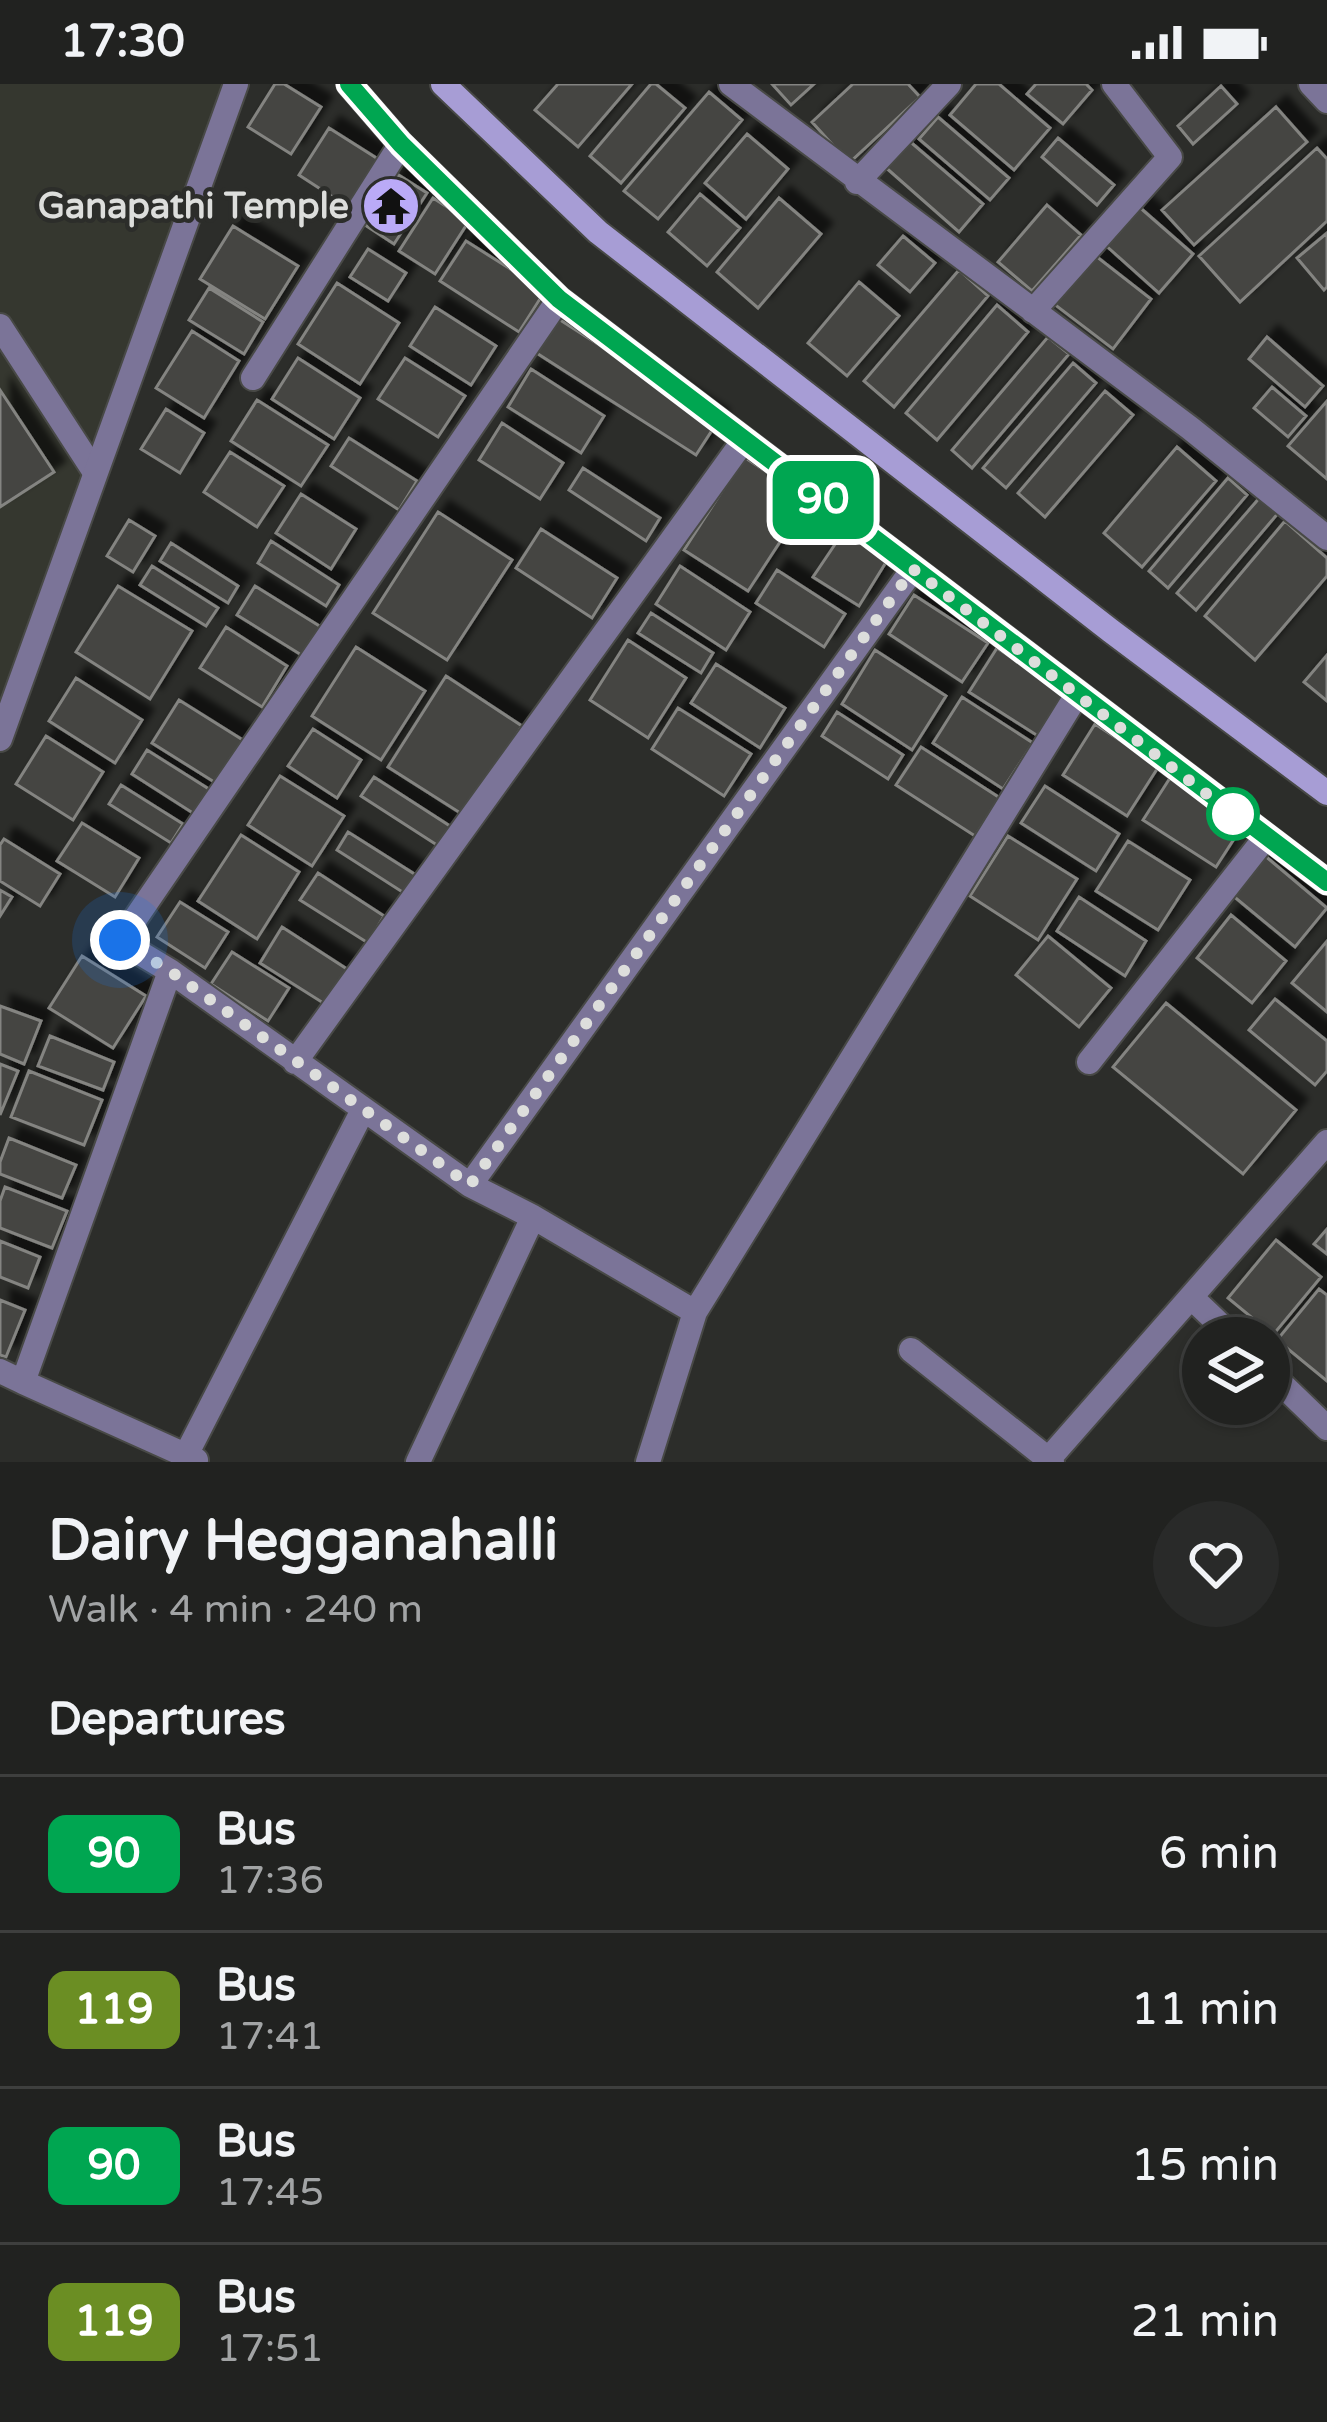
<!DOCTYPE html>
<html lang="en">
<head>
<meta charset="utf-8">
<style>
  :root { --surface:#212220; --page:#292a29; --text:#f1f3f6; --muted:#a2a4a5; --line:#3e3f3e }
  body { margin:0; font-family:"Varela Round",sans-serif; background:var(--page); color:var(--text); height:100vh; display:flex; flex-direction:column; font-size:45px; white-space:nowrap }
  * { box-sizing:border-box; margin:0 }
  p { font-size:39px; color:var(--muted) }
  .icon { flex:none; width:66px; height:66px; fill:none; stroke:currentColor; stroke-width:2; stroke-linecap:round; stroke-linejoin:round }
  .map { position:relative; height:1378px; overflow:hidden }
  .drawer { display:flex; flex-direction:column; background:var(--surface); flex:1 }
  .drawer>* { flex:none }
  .badge { padding:0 24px; border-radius:18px; font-size:42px; line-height:78px }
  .tools { position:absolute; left:1182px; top:1233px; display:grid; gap:24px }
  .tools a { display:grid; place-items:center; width:108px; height:108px; border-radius:50%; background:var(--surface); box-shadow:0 3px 9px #0004,0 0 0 3px var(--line); font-size:60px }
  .you { position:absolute; width:60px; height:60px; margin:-30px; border:9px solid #fff; border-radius:50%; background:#1a73e8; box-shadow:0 0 0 18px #1a73e833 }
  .map>.badge { position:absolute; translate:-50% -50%; box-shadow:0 0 0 6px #fff }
  h2 { padding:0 48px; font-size:45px; line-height:108px }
  .round { display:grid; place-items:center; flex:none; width:126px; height:126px; border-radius:63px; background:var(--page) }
  .headline { display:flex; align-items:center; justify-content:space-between; height:204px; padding:0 48px }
  h1 { font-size:57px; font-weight:700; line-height:90px }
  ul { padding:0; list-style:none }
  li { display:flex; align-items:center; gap:36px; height:156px; padding:0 48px; border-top:3px solid var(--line) }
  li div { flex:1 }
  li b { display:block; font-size:45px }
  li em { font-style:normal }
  li .badge { min-width:132px; font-weight:700; text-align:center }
  .status { display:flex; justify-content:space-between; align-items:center; height:84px; padding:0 60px; background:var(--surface); direction:ltr }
  .status svg { height:33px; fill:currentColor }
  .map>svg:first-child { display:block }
  .built { fill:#35372f }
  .building { fill:#444442; stroke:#848481; stroke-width:3; filter:url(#shadow) }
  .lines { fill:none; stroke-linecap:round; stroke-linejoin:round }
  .minor-casing { stroke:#484946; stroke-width:28 }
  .tertiary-casing { stroke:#484946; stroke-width:28 }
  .secondary-casing { stroke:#484946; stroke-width:28 }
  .minor { stroke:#7b7498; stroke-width:24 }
  .tertiary { stroke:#7b7498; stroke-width:24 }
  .secondary { stroke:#a79dd5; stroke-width:24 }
  .line-casing { stroke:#fff; stroke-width:27 }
  .line { stroke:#00a651; stroke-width:18 }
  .walk { stroke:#dddedc; stroke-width:12; stroke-dasharray:0 21.6 }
  .stop-dot { fill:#fff; stroke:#00a651; stroke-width:6 }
  .labels { text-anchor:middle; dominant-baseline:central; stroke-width:9; stroke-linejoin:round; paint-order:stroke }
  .poi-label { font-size:36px; font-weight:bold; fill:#dddedc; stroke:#2c2d2a; text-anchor:end }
</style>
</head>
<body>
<div class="status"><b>17:30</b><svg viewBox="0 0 49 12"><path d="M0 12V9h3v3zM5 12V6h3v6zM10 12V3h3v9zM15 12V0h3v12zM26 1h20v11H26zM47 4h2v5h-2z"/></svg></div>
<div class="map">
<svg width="1327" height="1378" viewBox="0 0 1327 1378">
  <defs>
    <filter id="shadow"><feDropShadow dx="11" dy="-11" stdDeviation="3" flood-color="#0009"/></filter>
  </defs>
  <rect width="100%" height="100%" fill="#2c2d2a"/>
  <!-- built -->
  <path class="built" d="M0 0H223L0 646Z"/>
  <!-- building -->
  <path class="building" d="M275 0H284L321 23 291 70 248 43Z
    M558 0H632L578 63 535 26Z
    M651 0H656L685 24 621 99 590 72Z
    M772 0H814L791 21Z
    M853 0H908L920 13 849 79 812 38Z
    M976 0H999L1050 44 1014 86 950 31Z
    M1036 0H1086L1092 6 1063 40 1027 10Z
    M1221 2 1237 20 1193 60 1178 42Z
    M709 8 742 36 658 135 624 107Z
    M1276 23 1307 58 1194 161 1162 126Z
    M938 33 1009 94 990 116 919 55Z
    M329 44 378 75 348 123 299 91Z
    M747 50 788 85 746 135 705 99Z
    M1058 54 1114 101 1097 121 1042 73Z
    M907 55 983 120 959 148 884 82Z
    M1317 64 1327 75V137L1240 218 1199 172Z
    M397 90 427 109 394 160 365 141Z
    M700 110 740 144 707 182 668 148Z
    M433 114 469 137 435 190 399 167Z
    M779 114 821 150 758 224 717 188Z
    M1047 121 1081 151 1032 207 998 178Z
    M1137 121 1193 170 1159 209 1103 159Z
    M233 142 298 182 265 235 200 195Z
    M1327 149V203L1324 206 1297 174Z
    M903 152 935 179 910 208 878 181Z
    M466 157 545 207 519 248 440 197Z
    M368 165 406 189 388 217 350 193Z
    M1092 169 1151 215 1113 265 1054 220Z
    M959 186 988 212 894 323 864 297Z
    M859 198 899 232 847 292 808 259Z
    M337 199 399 239 360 300 298 260Z
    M209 204 263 238 244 270 189 236Z
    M997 221 1028 248 937 356 906 329Z
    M435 223 496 262 471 301 410 262Z
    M557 234 718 337 696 371 535 268Z
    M192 247 239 277 204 334 156 304Z
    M1048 253 1069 270 972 384 952 366Z
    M1267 253 1323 302 1305 323 1249 275Z
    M298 274 360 314 334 355 272 315Z
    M405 274 465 312 438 353 378 315Z
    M1073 279 1096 299 1006 404 983 384Z
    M531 285 604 332 581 369 508 323Z
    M1272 303 1306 332 1288 353 1254 324Z
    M0 306 54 388 0 423Z
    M1105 307 1133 331 1045 433 1018 409Z
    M257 316 328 361 301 402 231 357Z
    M1327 317V395L1288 362Z
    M166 325 204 349 180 389 141 365Z
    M502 339 563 379 540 415 479 376Z
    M349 354 417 397 399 426 331 382Z
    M1177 363 1216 397 1142 483 1104 449Z
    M230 368 284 402 257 443 204 408Z
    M744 373 808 415 748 507 684 466Z
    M583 384 660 434 646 457 569 406Z
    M1228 394 1247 411 1168 504 1149 487Z
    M301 410 356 445 331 485 276 449Z
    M1262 411 1280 427 1196 526 1177 509Z
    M438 428 512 476 447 576 373 529Z
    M129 436 155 452 133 488 107 472Z
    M1285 437 1327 474V492L1255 576 1205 532Z
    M541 445 617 494 592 534 516 484Z
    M844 447 888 475 859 522 813 493Z
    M271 457 339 501 326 522 258 479Z
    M171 459 238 502 228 519 160 477Z
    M152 482 218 524 206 542 140 501Z
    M680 482 750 528 726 566 656 520Z
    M777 486 845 530 824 563 756 519Z
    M118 502 192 547 150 615 76 568Z
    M255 502 321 543 303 572 237 531Z
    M914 511 988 559 962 598 889 550Z
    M651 529 713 569 701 589 638 549Z
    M226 543 287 582 262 623 200 584Z
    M628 556 686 594 648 654 590 616Z
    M356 563 425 607 381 676 312 632Z
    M997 564 1066 609 1038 652 969 608Z
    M875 566 946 612 912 666 842 620Z
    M1327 571V617L1304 598Z
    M716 580 785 624 760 664 691 619Z
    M446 592 522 642 465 732 388 683Z
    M76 594 142 636 115 679 49 637Z
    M962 613 1033 659 1003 705 933 659Z
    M179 616 246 658 219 701 152 659Z
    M678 624 751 670 724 712 652 665Z
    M837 628 903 671 888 695 822 652Z
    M1095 640 1159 682 1127 732 1063 691Z
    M313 645 361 676 337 714 288 682Z
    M46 652 103 688 73 736 16 700Z
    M921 663 1000 714 975 752 896 701Z
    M147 666 212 707 196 731 132 690Z
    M280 692 344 732 312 782 248 741Z
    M374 693 453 744 440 763 361 712Z
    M1170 694 1243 741 1216 783 1143 736Z
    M121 701 183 740 171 759 109 720Z
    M1045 702 1119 750 1096 787 1021 739Z
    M82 739 139 774 115 813 57 777Z
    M348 748 416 791 404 809 337 766Z
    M241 751 299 788 257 855 198 817Z
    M1008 752 1077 795 1038 856 970 812Z
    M4 755 60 790 40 822 0 797V761Z
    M1128 757 1190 796 1158 846 1096 807Z
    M1264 771 1327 824 1295 863 1232 811Z
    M318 789 384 832 368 859 300 816Z
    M0 806 12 813 0 832Z
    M1079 813 1146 857 1125 892 1057 847Z
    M180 818 228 848 205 884 157 853Z
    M1231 831 1286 877 1252 919 1197 874Z
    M282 843 350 887 328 922 260 879Z
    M1048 852 1111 904 1079 943 1016 891Z
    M1327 857V928L1292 899Z
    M232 868 289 904 268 937 211 900Z
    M82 872 146 912 113 964 49 924Z
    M1275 915 1327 957V987L1315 1001 1249 946Z
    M1166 919 1296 1026 1243 1090 1113 983Z
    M0 922 41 937 24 980 0 970Z
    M50 952 114 978 103 1006 38 982Z
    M0 980 18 987 0 1031Z
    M29 987 102 1016 84 1061 11 1033Z
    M9 1054 76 1081 62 1114 0 1090V1078Z
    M5 1103 67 1127 52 1164 0 1144V1117Z
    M1327 1145V1170L1314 1160Z
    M1276 1156 1321 1193 1273 1251 1228 1214Z
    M0 1157 40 1173 28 1204 0 1193Z
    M1319 1205 1327 1211V1297L1277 1256Z
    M0 1216 25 1226 6 1273 0 1271Z"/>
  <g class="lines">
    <defs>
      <path id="minor" d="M731 0 1190 344 1327 454
        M1311 0 1327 17
        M857 98 949 0
        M559 215 120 857 170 887 470 1101 533 1133 695 1228
        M1033 227 1170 73 1114 0
        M0 242 94 387
        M253 294 401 60
        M295 978 744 356
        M1089 978 1266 753
        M470 1101 913 485
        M1191 1213 1234 1254
        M911 1266 1052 1378
        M0 1287 23 1298 170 887
        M1269 1288 1327 1344
        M23 1298 196 1376
        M186 1371 363 1026
        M418 1378 533 1133
        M648 1378 695 1228 1078 609
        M1046 1378 1327 1058"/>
      <path id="tertiary" d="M0 655 236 0"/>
      <path id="secondary" d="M349 0 401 60 559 215 1327 798
        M443 0 598 148 1111 547 1327 709"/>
    </defs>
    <!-- minor casing -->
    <use href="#minor" class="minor-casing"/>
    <!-- tertiary casing -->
    <use href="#tertiary" class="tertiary-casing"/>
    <!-- secondary casing -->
    <use href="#secondary" class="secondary-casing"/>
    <!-- minor -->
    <use href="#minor" class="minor"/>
    <!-- tertiary -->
    <use href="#tertiary" class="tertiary"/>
    <!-- secondary -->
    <use href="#secondary" class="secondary"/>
  </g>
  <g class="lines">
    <defs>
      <path id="line" d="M349 0 401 60 559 215 1327 798"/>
    </defs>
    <!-- line casing -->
    <use href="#line" class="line-casing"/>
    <!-- line -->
    <use href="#line" class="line"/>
    <!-- walk -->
    <path class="walk" d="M120 856 170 887 470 1101 913 485 1233 730"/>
  </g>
  <!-- icons -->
  <defs>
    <symbol id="temple-disc" viewBox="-11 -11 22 22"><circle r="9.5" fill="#baaaf7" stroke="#2c2d2a"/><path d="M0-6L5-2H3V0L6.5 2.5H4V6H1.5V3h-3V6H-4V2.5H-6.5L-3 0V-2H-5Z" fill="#111"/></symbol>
  </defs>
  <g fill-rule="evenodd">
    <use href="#temple-disc" x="358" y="89" width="66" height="66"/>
  </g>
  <!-- markers -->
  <circle class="stop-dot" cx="1233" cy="730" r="24"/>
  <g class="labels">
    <!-- poi labels -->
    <g class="poi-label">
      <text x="349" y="122">Ganapathi Temple</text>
    </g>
  </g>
</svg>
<div class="tools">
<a><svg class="icon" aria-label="layers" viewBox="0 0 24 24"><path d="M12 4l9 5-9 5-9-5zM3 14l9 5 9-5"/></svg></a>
</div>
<div class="you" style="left:120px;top:856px"></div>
<b class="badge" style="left:823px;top:416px;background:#00a651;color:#fff">90</b>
</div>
<section class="drawer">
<div class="headline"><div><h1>Dairy Hegganahalli</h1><p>Walk · 4 min · 240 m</p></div><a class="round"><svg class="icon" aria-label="heart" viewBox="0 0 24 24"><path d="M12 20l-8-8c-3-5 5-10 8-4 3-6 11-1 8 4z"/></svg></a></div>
<h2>Departures</h2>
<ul>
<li><span class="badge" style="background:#00a651;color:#fff">90</span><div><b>Bus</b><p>17:36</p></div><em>6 min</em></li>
<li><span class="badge" style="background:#6b8e23;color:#fff">119</span><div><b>Bus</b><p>17:41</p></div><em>11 min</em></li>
<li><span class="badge" style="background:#00a651;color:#fff">90</span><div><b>Bus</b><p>17:45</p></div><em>15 min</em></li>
<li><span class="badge" style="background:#6b8e23;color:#fff">119</span><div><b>Bus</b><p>17:51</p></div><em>21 min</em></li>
</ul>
</section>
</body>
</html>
